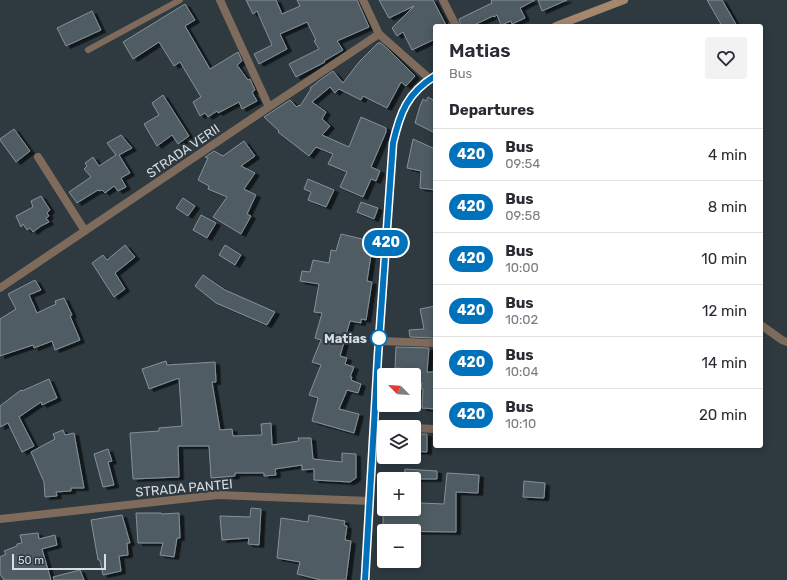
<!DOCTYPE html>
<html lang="en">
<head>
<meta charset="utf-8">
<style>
  :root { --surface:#fff; --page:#f2f2f3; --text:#2b2b33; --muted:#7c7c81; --line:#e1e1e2 }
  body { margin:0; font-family:Rubik,sans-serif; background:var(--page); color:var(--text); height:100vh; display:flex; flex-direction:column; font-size:15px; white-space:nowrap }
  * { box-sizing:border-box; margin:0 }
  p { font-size:13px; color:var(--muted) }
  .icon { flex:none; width:22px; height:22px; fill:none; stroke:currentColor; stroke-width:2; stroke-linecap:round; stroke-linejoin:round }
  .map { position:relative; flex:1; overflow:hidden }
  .sheet { position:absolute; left:433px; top:24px; width:330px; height:424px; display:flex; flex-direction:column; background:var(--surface); border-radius:4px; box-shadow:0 2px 10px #0003 }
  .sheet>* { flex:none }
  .badge { padding:0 8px; border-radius:13px; font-size:14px; line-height:26px }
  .needle { width:26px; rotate:294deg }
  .buttons { position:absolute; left:377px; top:368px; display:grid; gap:8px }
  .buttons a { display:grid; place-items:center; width:44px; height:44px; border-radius:4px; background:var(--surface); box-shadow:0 2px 10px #0003; font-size:20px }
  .scale { position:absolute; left:12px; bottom:10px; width:94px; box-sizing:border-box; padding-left:4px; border:2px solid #d7dee3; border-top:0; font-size:11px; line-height:14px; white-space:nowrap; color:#d7dee3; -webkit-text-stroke:3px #2e3940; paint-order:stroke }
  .map>.badge { position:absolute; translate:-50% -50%; box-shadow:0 0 0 2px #fff }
  h2 { padding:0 16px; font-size:15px; line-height:36px }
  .round { display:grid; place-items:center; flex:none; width:42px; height:42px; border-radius:4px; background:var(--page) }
  .head { display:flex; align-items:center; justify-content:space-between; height:68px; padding:0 16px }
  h1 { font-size:19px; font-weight:600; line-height:30px }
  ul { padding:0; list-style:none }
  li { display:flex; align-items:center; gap:12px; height:52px; padding:0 16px; border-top:1px solid var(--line) }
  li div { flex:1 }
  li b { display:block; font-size:15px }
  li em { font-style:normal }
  li .badge { min-width:44px; font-weight:700; text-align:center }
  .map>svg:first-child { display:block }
  .building { fill:#505c64; stroke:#84919a; filter:url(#shadow) }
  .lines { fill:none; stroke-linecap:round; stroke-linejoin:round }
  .lane { stroke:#7e6b5b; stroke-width:6 }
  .street { stroke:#7e6b5b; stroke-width:8 }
  .secondary { stroke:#a5876e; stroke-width:8 }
  .line-casing { stroke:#fff; stroke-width:9 }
  .line { stroke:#0072bc; stroke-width:6 }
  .stop-dot { fill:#fff; stroke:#0072bc; stroke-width:2 }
  .labels { text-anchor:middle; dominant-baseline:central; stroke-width:4; stroke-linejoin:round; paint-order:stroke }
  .street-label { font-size:13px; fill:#d7dee3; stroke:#2e3940 }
  .stop-label { font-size:13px; font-weight:bold; fill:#d7dee3; stroke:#2e3940; text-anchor:end }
</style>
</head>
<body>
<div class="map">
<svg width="787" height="580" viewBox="0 0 787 580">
  <defs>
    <filter id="shadow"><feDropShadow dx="4.5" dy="2.5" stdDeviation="0" flood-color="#0009"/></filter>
  </defs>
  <rect width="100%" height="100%" fill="#2e3940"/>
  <!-- building -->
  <path class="building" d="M246 0H276L282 14 300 6 297 0H357L369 27 337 41 343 50 324 61 325 62 296 77 289 64 319 49 314 41 316 40 307 22 280 34 287 49 259 64 254 54 272 45 257 11 253 14Z
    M379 0H433L446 25 449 24 450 26H435V39L412 50 403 32 397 36 392 28 414 6 389 18Z
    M491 0H535L520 8 525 18 512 24 511 21 501 25 497 15 494 17 493 16 472 26H461L459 19 492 3Z
    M538 0H567L542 11Z
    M707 0H722L737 26H722Z
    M185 4 195 20 185 26 210 69 238 52 242 61 237 65 248 80 250 79 255 90 252 92 257 101 242 109 239 102 218 113 217 111 208 117 205 113 200 116 193 102 201 97 180 62 174 66 159 42 133 59 123 42Z
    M92 11 101 30 66 46 57 28Z
    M378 43H381L389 50 415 76 406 86 401 82 387 108 363 96 361 100 339 89 335 93 330 87 312 102 326 112 322 119 330 126 322 135 349 147 361 117 386 128V132L371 167 380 171 376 181 371 179 363 197 340 187 347 172 328 164 333 154 316 147 309 156 278 132 279 131 264 117 290 100 297 107 299 105 300 106 311 89 310 88 320 80 333 71 343 83 359 62Z
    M163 95 189 136 178 144 172 135 157 146 144 124 159 115 152 103Z
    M428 97 435 101V133L415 123 420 106 423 99 426 101Z
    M14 129 30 151 16 162 0 140V139Z
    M121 135 132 148 119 155 130 173 121 178 126 187 118 191 114 186 105 193 102 190 99 191 98 190 77 203 69 192 91 177 84 169 87 166 85 163 93 157 99 166 116 155 107 143Z
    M413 139 435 149V190L420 188 421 171 407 168Z
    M244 141 255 156 241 166 255 173 244 189 256 195 247 214 251 216 241 234 213 217 227 197 208 189 209 186 198 180 208 158 205 157 214 151 223 156Z
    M308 179 334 190 326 207 308 200 311 192 304 189Z
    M41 196 50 210 47 213 49 216 46 218 49 222 41 226 33 232 30 228 27 230 23 224 21 227 16 216 33 207 31 201Z
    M183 198 195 206 188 216 176 208Z
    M361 202 378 208 374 219 357 212Z
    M201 215 216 223 207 238 193 230Z
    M341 234 375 242 371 255 367 281 372 282 366 320 361 319V323L350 321 340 356 347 358 345 364 354 367 350 377H352L351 380 361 384 358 393 347 390 339 409 359 414 354 433 312 421 318 398 309 395 321 365 312 362 321 340 315 338 322 313 314 312 319 284 300 281 302 271 310 272 313 260 329 263 331 250 336 251Z
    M125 245 135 257 115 273 125 289 114 297 92 263 103 255 107 260Z
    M225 245 241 255 235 265 219 255Z
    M203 275 225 290 275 312 267 325 216 303 195 286Z
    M35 280 41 290 29 295 37 313 56 304 55 301 64 298 72 315 70 316 80 340 55 350 52 341 34 348 33 345 0 356V319L16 309 8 294Z
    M435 306V338L410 337 409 330 424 329 420 309Z
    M396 347 429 348 427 372H435V409L422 408 423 389H421L422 383 414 382V375H413V369L395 368Z
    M166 361 167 365 215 362 216 382H212L220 430 232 429 233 436 262 435 261 424 271 423 272 445 299 441 298 438H311L313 459 342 462V453L356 454V478L350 482 314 480V469L302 470V465L275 469 276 475 264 476V473H235V476L211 478 209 446H178L179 477 133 479 130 433 159 431V428L182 426 179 378 149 389 142 369Z
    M49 379 57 398 42 405 41 402 19 417 34 446 22 452 8 423 0 427V406L21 390 22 391Z
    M63 430 65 435 74 433 84 488H71V491L56 492 57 496 45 497 44 482 31 452 55 439 53 434Z
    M414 434H427V452L414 451Z
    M108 449 112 461 108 462 114 485 103 487 94 454Z
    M405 469 437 471V479H404Z
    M447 473 479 475 478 493 456 492V532L383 531V515H420V503L444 504Z
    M524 481 545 483 544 498 523 497Z
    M251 508 261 509 259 545 248 544 249 538 222 540 220 516 250 517Z
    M136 513H161L162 514 179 513 180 538H177L174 557 160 555 163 543H138Z
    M122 515 130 543H127L128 555 119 556 121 571 103 575 100 560H98L91 520Z
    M309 515 345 521 344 525 347 526 345 540 351 541 346 580H321L297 574 300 562 277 558 281 518 308 522Z
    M38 533 39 539 55 535 57 545 42 549 51 580H4L0 574V557L6 554 4 551 17 546V544L22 543 20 535Z
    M80 570 84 580H54L53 577Z"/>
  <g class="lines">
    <!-- lane -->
    <path class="lane" d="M88 50 180 0"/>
    <!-- street -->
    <path class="street" d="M220 0 269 107
      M363 0 379 34 430 79
      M443 0 456 26
      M38 157 85 231
      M0 288 269 107 379 34
      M761 325 782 340 787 342
      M379 341 435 343
      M374 425 403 427
      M414 428 435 429
      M0 519 218 495 370 501"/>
    <!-- secondary -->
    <path class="secondary" d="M556 26 624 0
      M365 580 379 341 393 143C400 113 407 93 435 76"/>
  </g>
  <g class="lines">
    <defs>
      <path id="line" d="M365 580 378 355 393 143C400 113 407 93 435 76"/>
    </defs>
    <!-- line casing -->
    <use href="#line" class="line-casing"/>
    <!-- line -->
    <use href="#line" class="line"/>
  </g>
  <!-- markers -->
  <circle class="stop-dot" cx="379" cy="338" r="8"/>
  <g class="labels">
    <!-- street labels -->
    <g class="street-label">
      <text transform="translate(183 151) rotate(-34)">STRADA VERII</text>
      <text transform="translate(184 488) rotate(-5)">STRADA PANTEI</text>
    </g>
    <!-- stop labels -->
    <g class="stop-label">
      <text x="367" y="338">Matias</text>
    </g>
  </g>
</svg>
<div class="buttons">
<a><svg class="needle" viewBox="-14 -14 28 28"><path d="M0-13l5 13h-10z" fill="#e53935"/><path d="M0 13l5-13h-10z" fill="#7c7c81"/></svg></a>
<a><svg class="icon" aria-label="layers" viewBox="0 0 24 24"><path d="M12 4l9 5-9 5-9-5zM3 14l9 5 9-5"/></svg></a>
<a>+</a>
<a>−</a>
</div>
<div class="scale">50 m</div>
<b class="badge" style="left:386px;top:243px;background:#0072bc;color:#fff">420</b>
<section class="sheet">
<div class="head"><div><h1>Matias</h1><p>Bus</p></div><a class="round"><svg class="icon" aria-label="heart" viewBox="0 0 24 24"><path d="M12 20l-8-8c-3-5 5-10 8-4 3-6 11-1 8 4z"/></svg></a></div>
<h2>Departures</h2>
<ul>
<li><span class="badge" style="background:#0072bc;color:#fff">420</span><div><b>Bus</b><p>09:54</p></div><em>4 min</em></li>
<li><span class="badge" style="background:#0072bc;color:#fff">420</span><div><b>Bus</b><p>09:58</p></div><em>8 min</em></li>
<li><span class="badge" style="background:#0072bc;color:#fff">420</span><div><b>Bus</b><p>10:00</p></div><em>10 min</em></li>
<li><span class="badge" style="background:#0072bc;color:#fff">420</span><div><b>Bus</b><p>10:02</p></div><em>12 min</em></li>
<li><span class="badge" style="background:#0072bc;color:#fff">420</span><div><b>Bus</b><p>10:04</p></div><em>14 min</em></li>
<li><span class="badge" style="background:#0072bc;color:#fff">420</span><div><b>Bus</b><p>10:10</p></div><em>20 min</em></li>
</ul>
</section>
</div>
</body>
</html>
